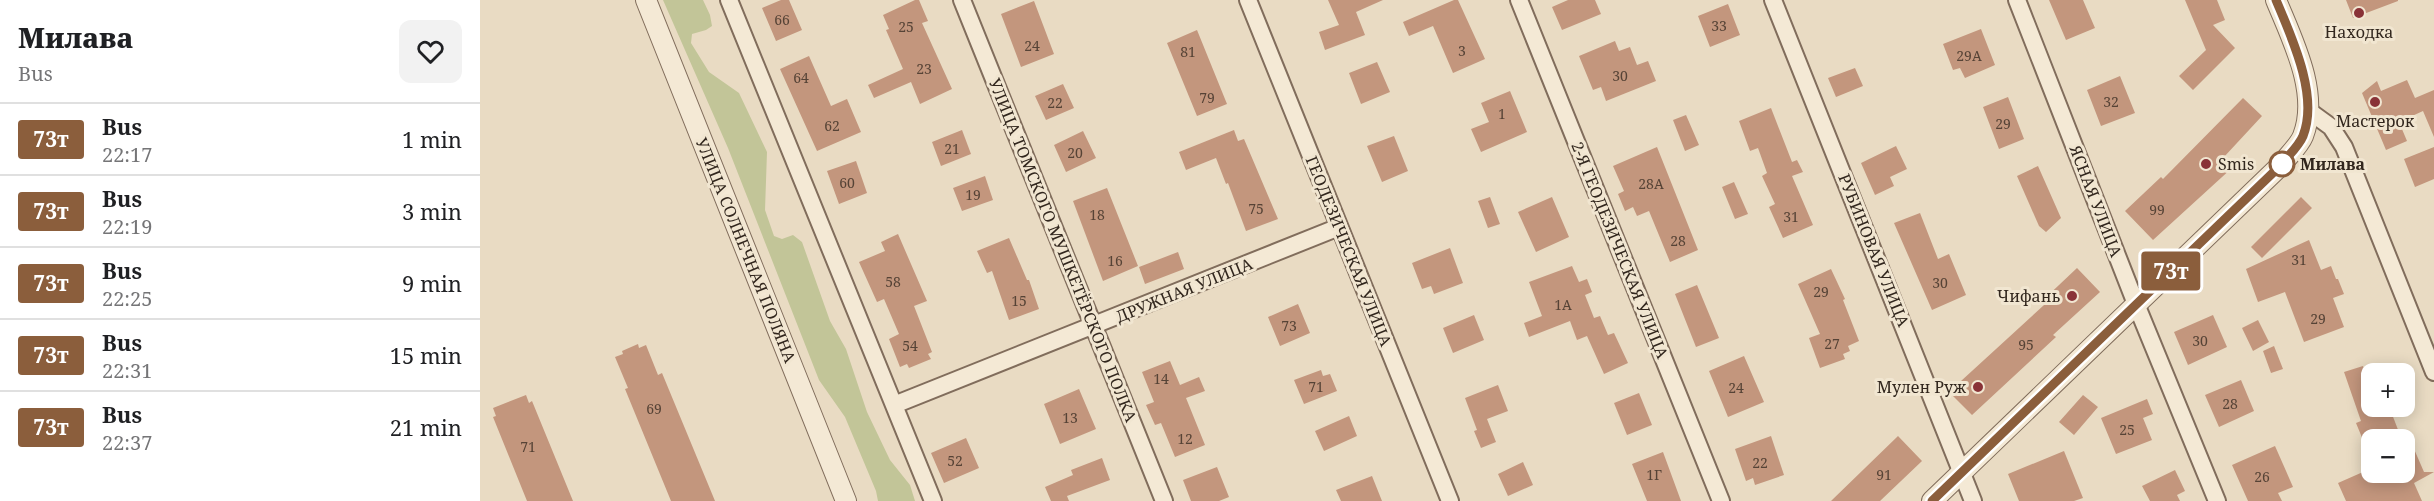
<!DOCTYPE html>
<html lang="en">
<head>
<meta charset="utf-8">
<style>
  :root { --surface:#fff; --page:#f2f2f2; --text:#202124; --muted:#757577; --line:#e0e0e0 }
  body { margin:0; font-family:"Noto Serif",serif; background:var(--page); color:var(--text); height:100vh; display:flex; flex-direction:column; font-size:22px; white-space:nowrap }
  * { box-sizing:border-box; margin:0 }
  p { font-size:20px; color:var(--muted) }
  .icon { flex:none; width:33px; height:33px; fill:none; stroke:currentColor; stroke-width:2; stroke-linecap:round; stroke-linejoin:round }
  .map { position:relative; flex:1; overflow:hidden }
  .drawer { display:flex; flex-direction:column; background:var(--surface); width:480px }
  .drawer>* { flex:none }
  .badge { padding:0 12px; border-radius:4px; font-size:21px; line-height:39px }
  .controls { position:absolute; left:1881px; top:363px; display:grid; gap:12px }
  .controls a { display:grid; place-items:center; width:54px; height:54px; border-radius:12px; background:var(--surface); box-shadow:0 3px 15px #0003; font-size:30px }
  .map>.badge { position:absolute; translate:-50% -50%; box-shadow:0 0 0 3px #fff }
  .round { display:grid; place-items:center; flex:none; width:63px; height:63px; border-radius:12px; background:var(--page) }
  .summary { display:flex; align-items:center; justify-content:space-between; height:102px; padding:0 18px }
  h1 { font-size:28px; font-weight:800; line-height:45px }
  ul { padding:0; list-style:none }
  li { display:flex; align-items:center; gap:18px; height:72px; padding:0 18px; border-top:2px solid var(--line) }
  li div { flex:1 }
  li b { display:block; font-size:22px }
  li em { font-style:normal }
  li .badge { min-width:66px; font-weight:700; text-align:center }
  main { display:flex; flex:1; min-height:0 }
  .map>svg:first-child { display:block }
  .green { fill:#c2c598 }
  .building { fill:#c3967d }
  .lines { fill:none; stroke-linecap:round; stroke-linejoin:round }
  .minor-casing { stroke:#816d5c; stroke-width:20 }
  .tertiary-casing { stroke:#816d5c; stroke-width:22 }
  .minor { stroke:#f4e9d5; stroke-width:16 }
  .tertiary { stroke:#f4e9d5; stroke-width:20 }
  .line-casing { stroke:#fff; stroke-width:14 }
  .line { stroke:#8b5e3c; stroke-width:9 }
  .poi-dot { fill:#893237; stroke:#f1e6d1; stroke-width:2 }
  .stop-dot { fill:#fff; stroke:#8b5e3c; stroke-width:3 }
  .labels { text-anchor:middle; dominant-baseline:central; stroke-width:6; stroke-linejoin:round; paint-order:stroke }
  .number-label { font-size:14px; fill:#564336 }
  .poi-label { font-size:16px; fill:#32271e; stroke:#f1e6d1 }
  .stop-label { font-size:16px; font-weight:bold; fill:#32271e; stroke:#f1e6d1; text-anchor:start }
  .street-label { font-size:16px; fill:#32271e; stroke:#f1e6d1 }
</style>
</head>
<body>
<main>
<section class="drawer">
<div class="summary"><div><h1>Милава</h1><p>Bus</p></div><a class="round"><svg class="icon" aria-label="heart" viewBox="0 0 24 24"><path d="M12 20l-8-8c-3-5 5-10 8-4 3-6 11-1 8 4z"/></svg></a></div>
<ul>
<li><span class="badge" style="background:#8b5e3c;color:#fff">73т</span><div><b>Bus</b><p>22:17</p></div><em>1 min</em></li>
<li><span class="badge" style="background:#8b5e3c;color:#fff">73т</span><div><b>Bus</b><p>22:19</p></div><em>3 min</em></li>
<li><span class="badge" style="background:#8b5e3c;color:#fff">73т</span><div><b>Bus</b><p>22:25</p></div><em>9 min</em></li>
<li><span class="badge" style="background:#8b5e3c;color:#fff">73т</span><div><b>Bus</b><p>22:31</p></div><em>15 min</em></li>
<li><span class="badge" style="background:#8b5e3c;color:#fff">73т</span><div><b>Bus</b><p>22:37</p></div><em>21 min</em></li>
</ul>
</section>
<div class="map">
<svg width="1954" height="501" viewBox="0 0 1954 501">
  <rect width="100%" height="100%" fill="#e9dbc3"/>
  <!-- green -->
  <path class="green" d="M183 0H223L230 15 232 26 226 30 212 34 211 43 229 72 259 93 287 152 285 210 294 236 302 239 313 235 322 242 350 321 366 349 387 412 410 460 430 485 435 501H398L396 491 365 417 339 380 248 148Z"/>
  <!-- building -->
  <path class="building" d="M301 0H309L322 30 296 41 282 8Z
    M435 0H439L448 21 442 23 472 89 440 104 431 82 394 98 388 85 423 69 406 30 409 29 403 15Z
    M848 0H903L876 12 885 35 845 50 839 32 859 25Z
    M974 0H978L1005 59 973 73 953 26 929 36 923 22Z
    M1088 0H1115L1121 14 1082 30 1072 7Z
    M1569 0H1603L1615 28 1586 40Z
    M1705 0H1737L1745 20 1733 25 1755 48 1713 90 1699 76 1726 50Z
    M1866 0H1918V1L1873 18Z
    M554 1 574 54 541 67 521 14Z
    M1248 4 1260 35 1230 47 1218 16Z
    M1501 29 1515 65 1485 78 1480 68 1473 70 1463 44Z
    M717 30 747 104 717 116 687 43Z
    M1135 41 1139 51 1150 47 1157 65 1168 61 1176 81 1126 101 1121 87 1113 90 1099 56Z
    M329 56 351 106 367 99 381 132 337 151 300 69Z
    M897 62 910 92 881 104 869 73Z
    M1375 68 1383 86 1356 97 1348 78Z
    M1640 76 1655 113 1621 126 1607 90Z
    M1927 80 1935 98 1954 90V137L1943 111 1919 122 1927 141 1906 150 1882 93 1897 81 1901 91Z
    M583 84 594 108 566 120 555 96Z
    M1030 91 1047 132 1001 152 991 129 1009 122 1001 103Z
    M1528 97 1544 139 1519 149 1503 107Z
    M1763 98 1782 116 1744 157 1753 167 1673 240 1645 211 1681 177 1683 179Z
    M1291 108 1312 162 1317 160 1323 172 1312 176 1333 225 1303 238 1289 207 1295 204 1282 176 1287 173 1278 148 1270 151 1259 121Z
    M1206 115 1219 145 1205 151 1193 120Z
    M482 130 491 154 461 166 452 142Z
    M754 130 758 141 764 139 798 219 766 231 748 183 746 184 736 158 706 170 699 152Z
    M603 131 616 158 586 172 574 145Z
    M914 136 928 171 902 182 887 146Z
    M1416 146 1427 169 1410 177 1414 186 1395 195 1381 163Z
    M1177 147 1218 250 1190 262 1169 211 1157 216 1153 207 1145 211 1138 194 1144 191 1133 166Z
    M1954 147V179L1935 187 1924 159Z
    M376 161 387 193 359 204 347 171Z
    M1558 166 1581 218 1566 232 1559 226 1537 176Z
    M505 176 513 200 482 211 473 188Z
    M1254 182 1268 214 1255 219 1242 187Z
    M627 188 658 266 623 281 593 201Z
    M1010 197 1020 224 1008 228 998 201Z
    M1072 197 1089 237 1056 252 1038 212Z
    M1821 197 1832 208 1782 258 1771 247Z
    M1440 213 1458 259 1469 254 1486 295 1452 310 1414 223Z
    M418 234 447 301 434 306 452 352 448 354 451 359 429 368 427 364 420 367 409 339 419 334 404 299 397 302 379 262 405 251 401 242Z
    M529 238 547 280H549L559 309 529 320 512 271 507 273 497 251Z
    M1829 240 1841 270 1851 266 1856 279H1858L1864 294 1853 298 1864 327 1824 342 1805 292 1778 302 1766 269Z
    M970 248 983 283 954 294 951 286 942 289 932 263Z
    M698 252 704 269 665 284 659 267Z
    M1092 266 1099 282 1107 279 1112 292 1105 295 1114 318 1120 316 1128 335 1134 333 1148 363 1124 374 1107 336 1097 340 1090 321 1049 337 1044 323 1062 316 1049 282Z
    M1597 268 1620 292 1573 335 1576 337 1492 415 1469 392 1564 305 1561 302Z
    M1351 269 1365 299 1363 300 1379 341 1368 346 1370 351 1363 354 1365 359 1340 368 1329 338 1340 334 1318 284Z
    M1217 285 1239 338 1216 347 1195 294Z
    M818 304 830 333 800 346 788 317Z
    M994 315 1004 340 973 353 963 328Z
    M1733 315 1747 347 1708 365 1694 332Z
    M1778 320 1789 342 1773 351 1762 328Z
    M158 344 159 348 166 345 178 375 182 373 235 501H191L145 389 148 388 135 357 143 354 142 351Z
    M1794 346 1803 369 1791 373 1783 351Z
    M1264 356 1284 402 1248 417 1229 371Z
    M690 361 700 385 719 377 725 391 706 398 725 445 695 457 681 423 675 425 666 405 674 402 662 372Z
    M1883 366 1885 374 1892 372V417L1910 409 1922 440H1892L1890 444 1888 440H1883L1876 423 1881 421 1864 372Z
    M841 370 843 376 850 374 857 391 824 404 814 380Z
    M1761 380 1774 411 1739 427 1725 395Z
    M1018 385 1028 411 1007 419 1016 442 1001 448 994 431 997 430 985 398Z
    M599 389 616 429 580 444 564 404Z
    M1159 393 1172 425 1147 435 1134 403Z
    M46 395 49 403 52 401 93 501H47L13 417 16 416 13 408Z
    M1603 395 1618 407 1594 435 1579 422Z
    M1667 399 1673 414 1663 418 1672 440 1636 454 1621 418Z
    M869 416 877 436 844 451 835 431Z
    M1291 436 1304 475 1275 485 1273 478 1266 481 1255 449Z
    M1418 436 1442 461 1400 501H1351Z
    M486 438 499 468 464 483 451 453Z
    M1795 446 1813 487 1798 493 1802 501H1768L1752 465Z
    M1934 449 1944 472H1954L1934 483 1942 501H1866L1858 483 1892 468V472H1924V454Z
    M1584 451 1603 498 1594 501H1539L1528 474Z
    M1183 452 1201 501H1167L1152 464Z
    M622 458 630 480 587 496 589 501H571L565 487 593 475 591 470Z
    M1043 462 1053 485 1028 496 1018 474Z
    M737 467 749 497 739 501H711L703 480Z
    M1695 470 1705 491 1697 495 1700 501H1670L1662 486Z
    M892 476 902 501H861L856 490Z"/>
  <g class="lines">
    <defs>
      <path id="minor" d="M249 0 453 501
        M482 0 684 501
        M768 0 970 501
        M1039 0 1241 501
        M1293 0 1493 501
        M1537 0 1656 304 1737 501
        M1829 111 1851 127 1864 147 1954 372
        M414 405 859 227"/>
      <path id="tertiary" d="M166 0 366 501
        M1452 501 1800 166C1807 157 1819 146 1823 136 1840 93 1812 39 1796 0"/>
    </defs>
    <!-- minor casing -->
    <use href="#minor" class="minor-casing"/>
    <!-- tertiary casing -->
    <use href="#tertiary" class="tertiary-casing"/>
    <!-- minor -->
    <use href="#minor" class="minor"/>
    <!-- tertiary -->
    <use href="#tertiary" class="tertiary"/>
  </g>
  <g class="lines">
    <defs>
      <path id="line" d="M1452 501 1800 166C1807 157 1819 146 1823 136 1839 96 1812 38 1796 0"/>
    </defs>
    <!-- line casing -->
    <use href="#line" class="line-casing"/>
    <!-- line -->
    <use href="#line" class="line"/>
  </g>
  <!-- markers -->
  <g class="poi-dot">
    <circle cx="1879" cy="13" r="6"/>
    <circle cx="1895" cy="102" r="6"/>
    <circle cx="1726" cy="164" r="6"/>
    <circle cx="1592" cy="296" r="6"/>
    <circle cx="1498" cy="387" r="6"/>
  </g>
  <circle class="stop-dot" cx="1802" cy="164" r="12"/>
  <g class="labels">
    <!-- number labels -->
    <g class="number-label">
      <text x="302" y="19">66</text>
      <text x="1239" y="25">33</text>
      <text x="426" y="26">25</text>
      <text x="552" y="45">24</text>
      <text x="982" y="50">3</text>
      <text x="708" y="51">81</text>
      <text x="1489" y="55">29А</text>
      <text x="444" y="68">23</text>
      <text x="1140" y="75">30</text>
      <text x="321" y="77">64</text>
      <text x="727" y="97">79</text>
      <text x="1631" y="101">32</text>
      <text x="575" y="102">22</text>
      <text x="1022" y="113">1</text>
      <text x="1523" y="123">29</text>
      <text x="352" y="125">62</text>
      <text x="472" y="148">21</text>
      <text x="595" y="152">20</text>
      <text x="367" y="182">60</text>
      <text x="1171" y="183">28А</text>
      <text x="493" y="194">19</text>
      <text x="776" y="208">75</text>
      <text x="1677" y="209">99</text>
      <text x="617" y="214">18</text>
      <text x="1311" y="216">31</text>
      <text x="1198" y="240">28</text>
      <text x="1819" y="259">31</text>
      <text x="635" y="260">16</text>
      <text x="413" y="281">58</text>
      <text x="1460" y="282">30</text>
      <text x="1341" y="291">29</text>
      <text x="539" y="300">15</text>
      <text x="1083" y="304">1А</text>
      <text x="1838" y="318">29</text>
      <text x="809" y="325">73</text>
      <text x="1720" y="340">30</text>
      <text x="1352" y="343">27</text>
      <text x="1546" y="344">95</text>
      <text x="430" y="345">54</text>
      <text x="681" y="378">14</text>
      <text x="836" y="386">71</text>
      <text x="1256" y="387">24</text>
      <text x="1750" y="403">28</text>
      <text x="174" y="408">69</text>
      <text x="590" y="417">13</text>
      <text x="1647" y="429">25</text>
      <text x="705" y="438">12</text>
      <text x="48" y="446">71</text>
      <text x="475" y="460">52</text>
      <text x="1280" y="462">22</text>
      <text x="1174" y="474">1Г</text>
      <text x="1404" y="474">91</text>
      <text x="1782" y="476">26</text>
    </g>
    <!-- poi labels -->
    <g class="poi-label">
      <text x="1879" y="32">Находка</text>
      <text x="1895" y="121">Мастерок</text>
      <text x="1738" y="164" text-anchor="start">Smis</text>
      <text x="1580" y="296" text-anchor="end">Чифань</text>
      <text x="1486" y="387" text-anchor="end">Мулен Руж</text>
    </g>
    <!-- stop labels -->
    <g class="stop-label">
      <text x="1820" y="164">Милава</text>
    </g>
    <!-- street labels -->
    <g class="street-label">
      <text transform="translate(1616 201) rotate(69)">ЯСНАЯ УЛИЦА</text>
      <text transform="translate(266 250) rotate(68)">УЛИЦА СОЛНЕЧНАЯ ПОЛЯНА</text>
      <text transform="translate(583 250) rotate(68)">УЛИЦА ТОМСКОГО МУШКЕТЁРСКОГО ПОЛКА</text>
      <text transform="translate(1140 250) rotate(68)">2-Я ГЕОДЕЗИЧЕСКАЯ УЛИЦА</text>
      <text transform="translate(1394 250) rotate(68)">РУБИНОВАЯ УЛИЦА</text>
      <text transform="translate(869 251) rotate(68)">ГЕОДЕЗИЧЕСКАЯ УЛИЦА</text>
      <text transform="translate(704 290) rotate(-22)">ДРУЖНАЯ УЛИЦА</text>
    </g>
  </g>
</svg>
<div class="controls">
<a>+</a>
<a>−</a>
</div>
<b class="badge" style="left:1691px;top:271px;background:#8b5e3c;color:#fff">73т</b>
</div>
</main>
</body>
</html>
